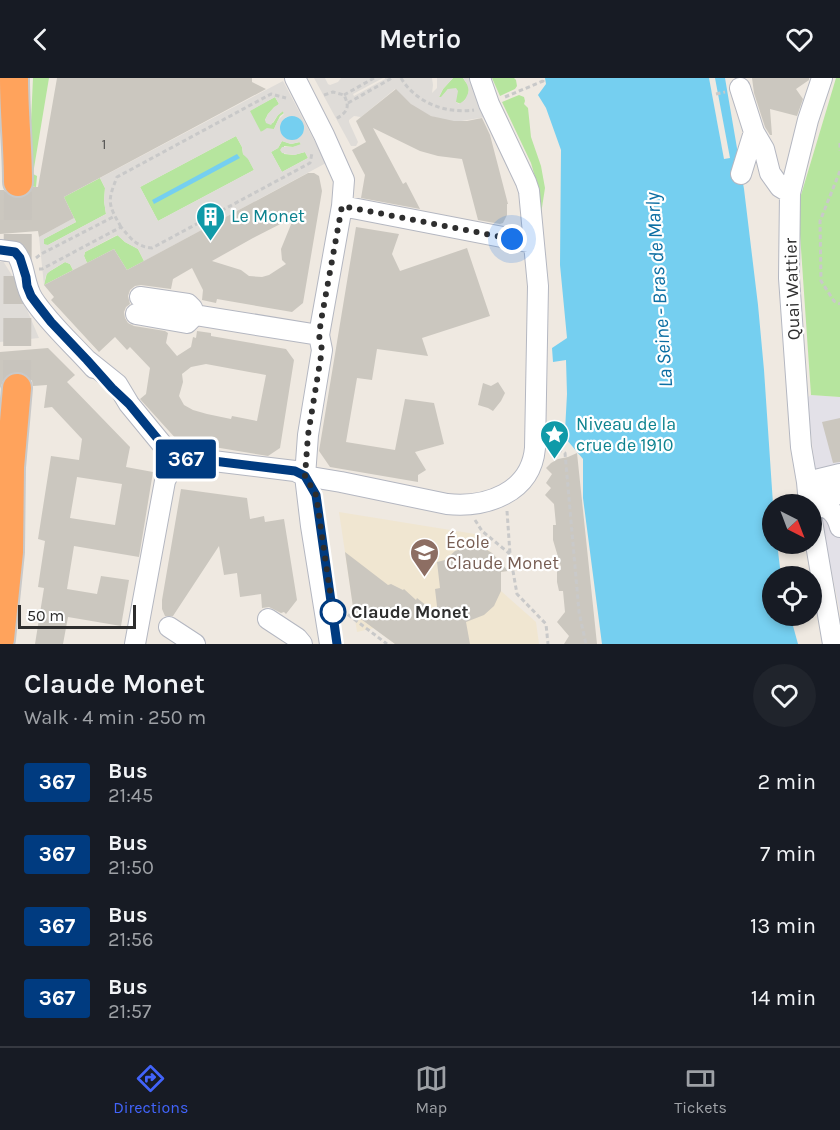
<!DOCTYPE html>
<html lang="en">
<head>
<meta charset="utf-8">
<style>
  :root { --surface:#171b24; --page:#20242c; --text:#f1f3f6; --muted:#9ea1a6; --line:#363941; --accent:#4264fb }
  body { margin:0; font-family:Karla,sans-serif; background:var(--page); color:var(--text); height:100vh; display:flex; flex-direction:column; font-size:22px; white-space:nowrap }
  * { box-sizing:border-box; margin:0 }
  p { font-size:20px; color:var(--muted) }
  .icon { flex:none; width:33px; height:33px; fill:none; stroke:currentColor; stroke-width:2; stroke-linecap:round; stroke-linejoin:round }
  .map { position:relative; height:566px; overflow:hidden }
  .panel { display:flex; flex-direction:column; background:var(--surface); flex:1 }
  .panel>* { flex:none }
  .badge { padding:0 12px; border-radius:4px; font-size:21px; line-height:39px }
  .needle { width:39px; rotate:138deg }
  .tools { position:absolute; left:762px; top:416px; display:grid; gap:12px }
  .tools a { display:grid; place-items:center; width:60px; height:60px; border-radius:50%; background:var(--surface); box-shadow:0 3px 9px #0003; font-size:30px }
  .scale { position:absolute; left:18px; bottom:15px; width:118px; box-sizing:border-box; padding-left:6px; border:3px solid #2e2e2e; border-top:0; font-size:16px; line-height:21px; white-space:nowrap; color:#2e2e2e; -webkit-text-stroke:4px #fff; paint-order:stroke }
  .you { position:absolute; width:30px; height:30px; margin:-15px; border:4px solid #fff; border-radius:50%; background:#1a73e8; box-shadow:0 0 0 9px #1a73e833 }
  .map>.badge { position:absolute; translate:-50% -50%; box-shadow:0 0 0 3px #fff }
  .round { display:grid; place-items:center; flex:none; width:63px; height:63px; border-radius:32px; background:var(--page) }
  .head { display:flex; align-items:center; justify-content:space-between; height:102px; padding:0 24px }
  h1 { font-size:28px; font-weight:600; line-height:45px }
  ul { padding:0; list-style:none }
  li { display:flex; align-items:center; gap:18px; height:72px; padding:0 24px }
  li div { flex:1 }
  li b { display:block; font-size:22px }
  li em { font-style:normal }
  li .badge { min-width:66px; font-weight:700; text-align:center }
  header { display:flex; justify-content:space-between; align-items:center; height:78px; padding:0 24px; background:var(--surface); font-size:27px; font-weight:600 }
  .menu { display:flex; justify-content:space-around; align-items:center; height:84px; border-top:2px solid var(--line); background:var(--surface); font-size:16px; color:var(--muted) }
  .menu a { display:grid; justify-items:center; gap:3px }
  .menu .on { color:var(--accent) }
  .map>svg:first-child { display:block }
  .industrial { fill:#e3e1e8 }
  .education { fill:#f0e6d1 }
  .green { fill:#b6e59e }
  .plaza { fill:#dfdcd8; fill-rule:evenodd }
  .water { fill:#75cff0 }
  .pier { fill:#efe9e1 }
  .building { fill:#cbc7bf; fill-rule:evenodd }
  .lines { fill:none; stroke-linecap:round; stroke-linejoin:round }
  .highway-tunnel { stroke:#c8c4bd; stroke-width:28; stroke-dasharray:28 14; stroke-linecap:butt }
  .minor-casing { stroke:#b4b7c1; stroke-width:22 }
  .highway-casing { stroke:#c9c9c9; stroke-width:32 }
  .path { stroke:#c9c9c9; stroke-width:3; stroke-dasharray:4.5 3; stroke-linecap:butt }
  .minor { stroke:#fff; stroke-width:20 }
  .highway { stroke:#ffa35c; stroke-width:28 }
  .line-casing { stroke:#fff; stroke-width:14 }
  .line { stroke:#003b80; stroke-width:9 }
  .walk { stroke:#2e2e2e; stroke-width:6; stroke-dasharray:0 10.8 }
  .stop-dot { fill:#fff; stroke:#003b80; stroke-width:3 }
  .labels { text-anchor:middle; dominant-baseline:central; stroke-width:4.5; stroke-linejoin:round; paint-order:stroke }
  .number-label { font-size:15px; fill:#555452 }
  .culture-label { font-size:18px; fill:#0d838f; stroke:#fff; text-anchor:start }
  .street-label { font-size:18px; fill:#2e2e2e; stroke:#fff }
  .education-label { font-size:18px; fill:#785e54; stroke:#fff; text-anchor:start }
  .stop-label { font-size:18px; font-weight:bold; fill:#2e2e2e; stroke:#fff; text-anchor:start }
  .water-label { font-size:20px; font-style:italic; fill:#0d6fa3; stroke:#fff }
</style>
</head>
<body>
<header><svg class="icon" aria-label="back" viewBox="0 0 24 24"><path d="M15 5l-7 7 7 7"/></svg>Metrio<svg class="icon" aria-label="heart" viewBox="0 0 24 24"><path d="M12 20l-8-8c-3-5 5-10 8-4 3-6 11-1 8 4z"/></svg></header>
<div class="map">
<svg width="840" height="566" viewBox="0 0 840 566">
  <rect width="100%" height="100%" fill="#efe9e1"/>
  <!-- industrial -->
  <path class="industrial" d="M811 317 840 319V534L821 443 807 320Z"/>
  <!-- education -->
  <path class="education" d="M339 434 475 456 476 468 487 471 492 475 504 488 506 493 500 494 501 513 536 544 539 566H395L374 550 357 554Z"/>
  <!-- green -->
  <path class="green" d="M33 0H49L33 96 37 98 36 109 28 108Z
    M453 0H463L469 9 468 18 461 26 456 24V20L448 11 441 20 439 19 443 11Z
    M492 0H514L516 2 517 8 515 11 500 18Z
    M836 0H840V319L811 317 798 127Z
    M519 17 524 19 525 23 524 26 528 30 531 59 541 88 545 110 541 136 535 99 531 85 502 24Z
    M275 19 279 26 268 36 265 42 273 45 278 37 283 33 284 35 280 38 274 51 260 54 249 33Z
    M236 58 242 69 243 76 248 80 254 92 158 143 140 109Z
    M282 63 291 66 300 64 301 67 293 69 284 68V76L294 77 305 74 308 80 282 94 271 74 278 70Z
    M100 100 105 110 104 123 106 136 48 167H45L43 165 44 161 76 144 64 119Z
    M118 157 125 164 138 171 144 183 127 192 114 171 87 185 84 178 85 174Z
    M65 184 70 186 73 192 44 207 47 195Z"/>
  <!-- plaza -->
  <path class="plaza" d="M314 0H325L328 6 330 7 338 4 341 0H383L353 16 354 18 385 1V0H432L433 7 432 15 437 10V0H453L443 11 439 19H441L448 11 456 10 458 13 456 24 459 26 465 22 469 13 467 6 463 0H471L486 39 461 43H448L431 38 414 29 395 11 361 39 354 38 349 42V44L358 64 356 68H351Z
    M283 3 326 85 144 183 138 171 125 164 117 157 85 174 84 178 87 185 73 192 70 186 65 184 50 193 46 197 44 207 39 159 74 140 76 144 44 161V166L48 167 106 136 104 123 105 110 100 100ZM275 19 279 26 274 29 268 36 265 42 266 45 271 47 278 37 283 33 284 36 278 42 274 51 267 50 261 54 250 33ZM293 38 303 53 300 59 292 61 284 58 280 49 283 42 286 39ZM236 58 242 69 243 76 248 81 254 92 158 143 140 109ZM282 63 291 66 299 64 301 66 293 69H282L280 72 282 75 294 77 305 74 308 80 282 94 271 74 278 70Z
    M3 183 13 199 39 260 0 264V184Z"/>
  <!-- water -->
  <path class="water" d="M545 0H725L744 111 758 227 764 292 773 426 772 465H777L781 498H772V537H790L798 566H602L583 420V381L567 362 565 353 567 316 566 282 553 284 552 270 567 260 560 187 561 72 546 30 538 17 546 6Z
    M280 50a12 12 0 1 1 24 0a12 12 0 1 1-24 0Z
    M237 76 240 80 154 126 152 122Z"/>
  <!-- pier -->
  <path class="pier" d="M709 0H715L730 80 724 81Z"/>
  <!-- building -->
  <path class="building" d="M57 0H252V4L266 11 64 119 74 140 39 159 38 153 0 156V112H4L10 119 19 120 27 118 33 109H38Z
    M752 0H809V2L796 11 803 21 797 38 770 31 772 57H770L765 49 754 15Z
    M396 11 411 26 431 38 454 43H467L482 40 490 57 508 126H507V137L503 145 500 146 478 142 462 81 438 78 420 73 373 50 403 106 406 104 420 131 361 120 365 97 352 72 366 64 356 43Z
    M308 95H314L319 98 322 113 303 225 292 234 217 221 216 225 202 222 203 212 192 190 173 201 171 211 141 207 135 208 130 212 128 218 130 226 126 229 124 234 125 240 128 245 134 248 165 253 168 255 166 265 177 278 191 269 193 259 196 260 197 253 211 255V258L286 271 294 282 280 370 268 378 178 363 140 321 146 316 150 290 130 269 127 272 115 259 99 274 51 222 54 219 44 207 114 171 127 192ZM294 139 281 171 282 182 286 186 269 197 262 199 249 198 241 192 212 183 253 160ZM206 286 266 297 257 343 232 338 231 341 207 336 193 332 184 327 179 318 183 304 182 296 191 289Z
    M356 149 399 156 392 176 400 193 467 170 490 238 422 260 428 278 377 271 372 302 357 300 346 364 395 372 405 321 434 325 444 366 415 374 426 392 418 397V404L330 389 319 373Z
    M48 270 75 297 67 304 130 369 126 389 153 394 139 479 74 468 67 511 97 516 101 498 129 502 121 548 68 539 63 566H35L44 510 38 509 45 463 38 461 51 378 79 382 82 361 52 329 44 330 47 307 33 308 32 303 27 297 18 294 11 295 4 300 0 311V274ZM77 399 122 406 115 447 70 440Z
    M498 304 505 315 501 323 493 333 488 330 478 327 483 305 491 308Z
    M840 340V384L833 385 822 344Z
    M577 375 597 566H564L569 558 557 544 565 534 563 513H559L557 504V491L561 489 553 462V447H556L554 426 545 417 551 410 546 405 552 396 546 390 551 385 558 381 568 379Z
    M181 411 247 420 250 441 264 438 265 444 284 441 297 522 286 536 284 534 281 535 269 529 262 530 261 516 240 519 237 495 224 497 219 468 173 538H165L162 531V522Z
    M471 468 482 469 492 475 508 493 501 494V513L494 528 484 537 466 544 470 566H395L354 536 345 474 388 507 391 506 403 512 404 511 416 522 417 520 438 537 435 511 440 510 437 484 445 482 455 473Z"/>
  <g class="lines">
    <!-- highway-tunnel -->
    <path class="highway-tunnel" d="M17 310 18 104"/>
    <defs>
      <path id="minor" d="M295 0 324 57 344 102 342 128 319 257 322 272 308 357 305 398 311 448 330 566
        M740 10 754 54 764 71 770 95 780 109 790 115
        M741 96 754 54
        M342 128 533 165
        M0 172 15 174C26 187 23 206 33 221 50 247 74 267 94 290
        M140 219 188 226 192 230 195 237 319 257
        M136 236 187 245 195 237
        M87 282 117 306 129 326 175 382 184 389
        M175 382 189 380 295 393 305 398 341 404 447 426C486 430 531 415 535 370L538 208 529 113 526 104 489 26 480 0
        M807 404 840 396
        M808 422C825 429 835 430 840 449
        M808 422 840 416
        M809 426 807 404 801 369 789 200 790 115 808 42 822 0
        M812 443 833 566
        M268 541 297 560 302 566
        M169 549 195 566
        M135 566 165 403 175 382"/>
      <path id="highway" d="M14 0C14 35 18 69 18 104
        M0 561 9 474 10 389 17 310"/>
    </defs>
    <!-- minor casing -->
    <use href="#minor" class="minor-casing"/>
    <!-- highway casing -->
    <use href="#highway" class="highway-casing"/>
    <!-- path -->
    <path class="path" d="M401 0C416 25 446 36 474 32
      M716 16 725 14
      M324 17 333 14 344 17C351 31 346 35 334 42
      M344 17 374 0
      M505 19 543 3 542 0
      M348 25 392 0
      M840 65V73
      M840 93 820 143 821 203 834 223 840 226
      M121 149C108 126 107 124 117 99L271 16 286 20
      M36 180 41 176 115 138
      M39 191H42L121 149C131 161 137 169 152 170L310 85 312 75
      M551 368 565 375 579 534 586 566
      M507 433 510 476 517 516 546 546 548 566
      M475 442 482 453 510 476
      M342 532 387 566"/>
    <!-- minor -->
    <use href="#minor" class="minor"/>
    <!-- highway -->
    <use href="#highway" class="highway"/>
  </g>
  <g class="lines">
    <defs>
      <path id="line" d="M0 172 15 174 20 180 26 199 27 208 31 218 37 226 51 244 87 282 112 310 129 326 175 382 189 380 295 393 305 398 316 417 337 566"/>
    </defs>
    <!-- line casing -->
    <use href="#line" class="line-casing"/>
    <!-- line -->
    <use href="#line" class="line"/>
    <!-- walk -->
    <path class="walk" d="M333 534 316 417 305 398 308 357 322 272 319 257 321 243 342 128 512 161"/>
  </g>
  <!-- icons -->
  <defs>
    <symbol id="building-pin" viewBox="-11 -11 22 30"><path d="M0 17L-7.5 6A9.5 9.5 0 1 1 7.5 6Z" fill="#0f9aa8" stroke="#fff"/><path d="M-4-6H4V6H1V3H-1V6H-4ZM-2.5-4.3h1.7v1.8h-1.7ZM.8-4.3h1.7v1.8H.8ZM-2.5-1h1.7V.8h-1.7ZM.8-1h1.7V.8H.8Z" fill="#fff"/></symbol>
    <symbol id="sight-pin" viewBox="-11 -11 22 30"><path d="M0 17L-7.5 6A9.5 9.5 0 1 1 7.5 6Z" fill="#0f9aa8" stroke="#fff"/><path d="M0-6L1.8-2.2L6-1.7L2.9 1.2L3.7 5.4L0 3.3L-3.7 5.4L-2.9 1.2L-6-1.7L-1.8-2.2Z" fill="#fff"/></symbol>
    <symbol id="school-pin" viewBox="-11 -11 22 30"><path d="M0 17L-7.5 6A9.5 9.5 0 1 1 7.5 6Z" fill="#8d6e63" stroke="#fff"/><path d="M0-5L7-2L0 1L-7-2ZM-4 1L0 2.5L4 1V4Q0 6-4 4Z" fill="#fff"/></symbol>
  </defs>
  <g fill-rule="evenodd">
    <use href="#building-pin" x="194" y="122" width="33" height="45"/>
    <use href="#sight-pin" x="538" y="340" width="33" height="45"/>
    <use href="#school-pin" x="408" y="458" width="33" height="45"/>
  </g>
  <!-- markers -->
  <circle class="stop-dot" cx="333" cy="534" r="12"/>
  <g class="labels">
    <!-- number labels -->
    <g class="number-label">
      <text x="104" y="66">1</text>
    </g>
    <!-- culture labels -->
    <g class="culture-label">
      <text x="231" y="138">Le Monet</text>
      <text x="576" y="346">Niveau de la<tspan x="576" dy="21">crue de 1910</tspan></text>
    </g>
    <!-- street labels -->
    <g class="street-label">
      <text transform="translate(792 211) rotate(-92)">Quai Wattier</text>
    </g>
    <!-- education labels -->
    <g class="education-label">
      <text x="446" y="464">École<tspan x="446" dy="21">Claude Monet</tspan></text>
    </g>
    <!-- stop labels -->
    <g class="stop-label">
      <text x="351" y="534">Claude Monet</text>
    </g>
    <!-- water labels -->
    <g class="water-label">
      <text transform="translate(659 212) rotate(-94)">La Seine - Bras de Marly</text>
    </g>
  </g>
</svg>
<div class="tools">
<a><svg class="needle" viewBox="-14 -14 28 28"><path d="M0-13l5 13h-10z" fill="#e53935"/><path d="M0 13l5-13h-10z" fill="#9ea1a6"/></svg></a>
<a><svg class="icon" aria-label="locate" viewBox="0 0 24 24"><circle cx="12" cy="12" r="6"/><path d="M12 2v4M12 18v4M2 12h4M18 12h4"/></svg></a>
</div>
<div class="scale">50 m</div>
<div class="you" style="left:512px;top:161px"></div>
<b class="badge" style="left:186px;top:381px;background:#003b80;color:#fff">367</b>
</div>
<section class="panel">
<div class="head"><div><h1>Claude Monet</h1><p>Walk · 4 min · 250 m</p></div><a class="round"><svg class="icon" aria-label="heart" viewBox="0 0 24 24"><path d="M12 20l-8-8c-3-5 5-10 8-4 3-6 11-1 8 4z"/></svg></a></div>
<ul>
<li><span class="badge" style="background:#003b80;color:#fff">367</span><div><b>Bus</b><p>21:45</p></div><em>2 min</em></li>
<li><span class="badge" style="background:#003b80;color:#fff">367</span><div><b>Bus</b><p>21:50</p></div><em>7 min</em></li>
<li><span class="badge" style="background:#003b80;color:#fff">367</span><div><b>Bus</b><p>21:56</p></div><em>13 min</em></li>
<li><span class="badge" style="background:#003b80;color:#fff">367</span><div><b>Bus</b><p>21:57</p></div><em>14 min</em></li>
</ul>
</section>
<nav class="menu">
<a class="on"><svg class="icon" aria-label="directions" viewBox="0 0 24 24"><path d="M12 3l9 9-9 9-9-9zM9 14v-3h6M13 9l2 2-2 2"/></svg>Directions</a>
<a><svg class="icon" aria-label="map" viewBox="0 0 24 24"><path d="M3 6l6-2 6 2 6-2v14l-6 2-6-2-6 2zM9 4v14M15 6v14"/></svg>Map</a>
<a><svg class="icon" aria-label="tickets" viewBox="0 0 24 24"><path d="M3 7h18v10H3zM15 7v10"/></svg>Tickets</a>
</nav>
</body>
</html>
